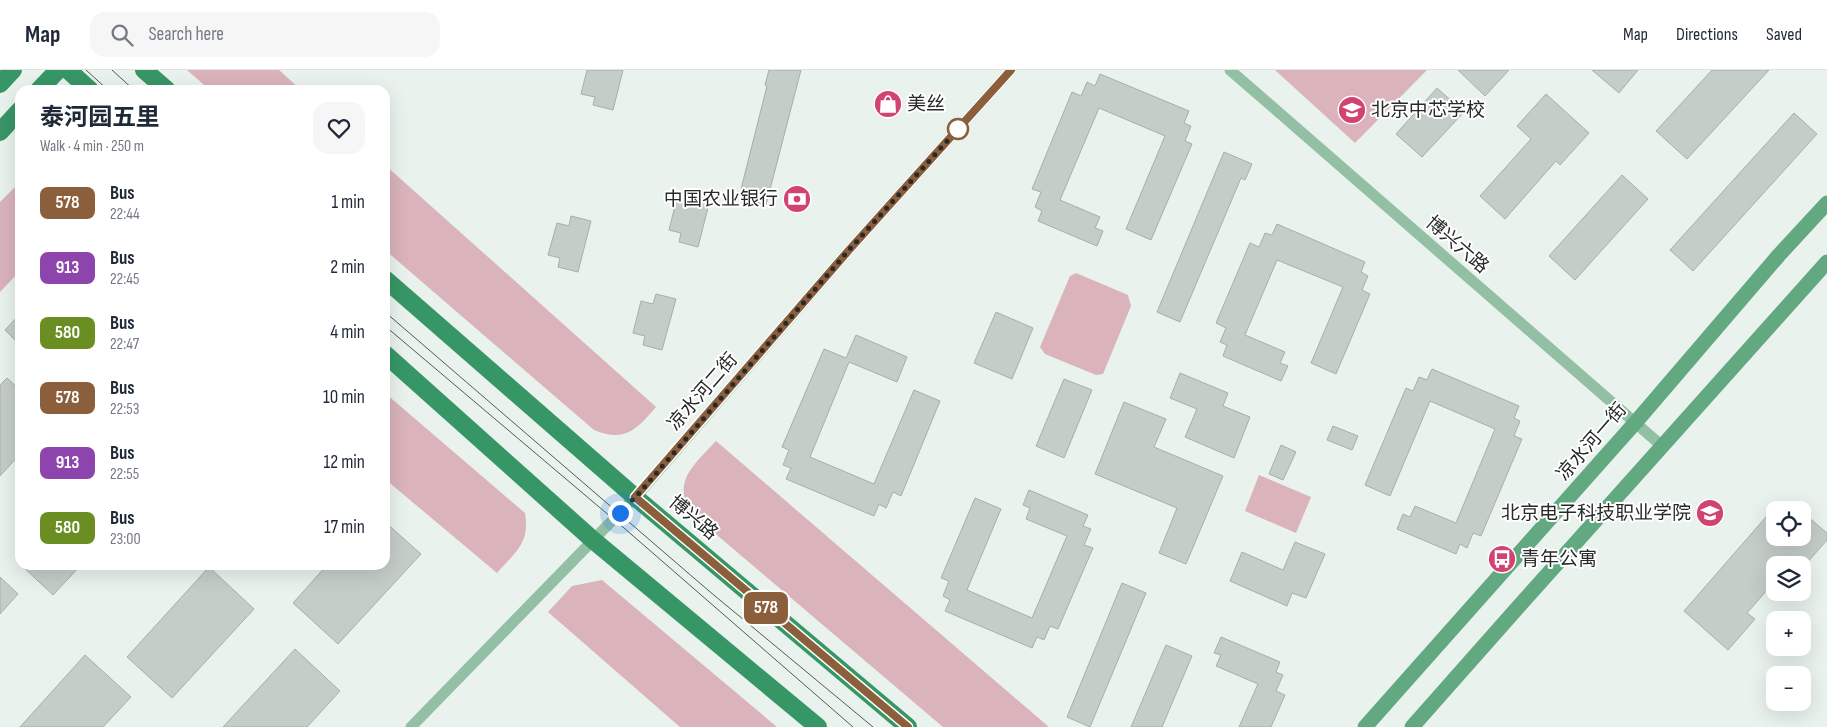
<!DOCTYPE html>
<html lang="en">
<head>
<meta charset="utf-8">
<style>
  :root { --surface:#fff; --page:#f6f6f7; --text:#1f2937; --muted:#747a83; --line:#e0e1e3 }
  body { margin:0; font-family:"Sofia Sans Condensed","Noto Sans SC",sans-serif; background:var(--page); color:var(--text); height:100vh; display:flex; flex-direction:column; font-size:19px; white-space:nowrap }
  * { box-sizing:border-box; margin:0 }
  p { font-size:16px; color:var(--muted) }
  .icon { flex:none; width:28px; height:28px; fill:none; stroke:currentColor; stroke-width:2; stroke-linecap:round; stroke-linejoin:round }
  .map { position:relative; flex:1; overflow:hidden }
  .panel { position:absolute; left:15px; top:15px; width:375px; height:485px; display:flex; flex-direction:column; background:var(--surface); border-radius:15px; box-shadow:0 5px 20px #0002 }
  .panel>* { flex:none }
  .badge { padding:0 10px; border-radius:8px; font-size:18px; line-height:32px }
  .fabs { position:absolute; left:1766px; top:431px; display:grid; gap:10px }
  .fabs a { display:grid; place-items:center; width:45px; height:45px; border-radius:10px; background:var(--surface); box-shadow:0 5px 20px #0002; font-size:25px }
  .you { position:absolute; width:25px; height:25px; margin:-12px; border:4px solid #fff; border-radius:50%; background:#1a73e8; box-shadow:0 0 0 8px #1a73e833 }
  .map>.badge { position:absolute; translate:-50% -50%; box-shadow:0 0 0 2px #fff }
  .round { display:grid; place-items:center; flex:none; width:52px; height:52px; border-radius:15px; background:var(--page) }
  .summary { display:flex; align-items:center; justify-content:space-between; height:85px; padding:0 25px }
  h1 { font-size:24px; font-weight:700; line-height:38px }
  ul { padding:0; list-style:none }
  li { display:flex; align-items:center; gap:15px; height:65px; padding:0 25px }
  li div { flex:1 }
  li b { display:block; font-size:19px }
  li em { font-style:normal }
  li .badge { min-width:55px; font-weight:700; text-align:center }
  header { display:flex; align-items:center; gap:30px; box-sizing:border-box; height:70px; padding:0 25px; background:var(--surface); border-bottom:1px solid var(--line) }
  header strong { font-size:24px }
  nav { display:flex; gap:28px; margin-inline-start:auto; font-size:18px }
  .search { width:350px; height:45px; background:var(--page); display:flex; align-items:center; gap:12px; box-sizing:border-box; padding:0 18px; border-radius:15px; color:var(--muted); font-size:19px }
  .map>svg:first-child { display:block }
  .green { fill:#dab3bb }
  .building { fill:#c5cdc8; stroke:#a6afa9 }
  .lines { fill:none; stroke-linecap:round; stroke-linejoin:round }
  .street { stroke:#93c0a5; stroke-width:11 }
  .secondary { stroke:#62a880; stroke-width:15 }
  .primary { stroke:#379666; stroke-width:18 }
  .tram { stroke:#555a57; stroke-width:1 }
  .line-casing { stroke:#fff; stroke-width:11 }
  .line { stroke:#8b5e3c; stroke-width:8 }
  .walk { stroke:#272a28; stroke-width:5; stroke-dasharray:0 9 }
  .stop-dot { fill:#fff; stroke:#8b5e3c; stroke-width:2.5 }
  .labels { text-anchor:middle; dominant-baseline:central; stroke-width:4; stroke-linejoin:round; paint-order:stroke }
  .poi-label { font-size:19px; fill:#272a28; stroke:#fff; text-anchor:start }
  .street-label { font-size:19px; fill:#272a28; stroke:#fff }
</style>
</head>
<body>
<header>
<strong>Map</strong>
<div class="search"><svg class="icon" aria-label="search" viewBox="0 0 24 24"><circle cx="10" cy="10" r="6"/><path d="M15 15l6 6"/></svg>Search here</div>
<nav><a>Map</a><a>Directions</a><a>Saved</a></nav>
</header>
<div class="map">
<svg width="1827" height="657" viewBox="0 0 1827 657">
  <rect width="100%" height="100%" fill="#e9f2ec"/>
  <!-- green -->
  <path class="green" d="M187 0H279L301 20H210Z
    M1275 0H1427L1355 73Z
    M385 95 656 337C637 359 625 373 594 360L385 180Z
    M20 112V201L0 222V132Z
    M1076 203 1128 225 1131 236 1103 304 1096 305 1045 284 1040 277 1070 206Z
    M385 323 525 443C530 474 516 481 497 503L385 409Z
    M716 371 1049 657H943L691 443C671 411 696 393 716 371Z
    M1259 405 1311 427 1296 463 1245 441Z
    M602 510 777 657H680L548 542 572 516Z"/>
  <!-- building -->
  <path class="building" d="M587 0H623L613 40 593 35 595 27 581 24Z
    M769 0H801L766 135 746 130 748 121 741 119 767 16 765 15Z
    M1458 0H1509L1485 26Z
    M1592 0H1638L1619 23Z
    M1712 0H1769L1687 89 1656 61Z
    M1100 4 1189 41 1184 53 1191 56 1185 71 1192 74 1151 170 1126 159 1165 66 1099 38 1060 130 1100 147 1095 158 1103 161 1097 176 1038 151 1042 141 1035 137 1041 122 1032 119 1072 22 1081 26 1087 12 1095 16Z
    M1437 18 1464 42 1422 87 1396 64Z
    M1546 24 1589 63 1560 95 1556 91 1505 149 1480 126 1531 69 1517 56Z
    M1794 43 1817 64 1693 201 1670 180Z
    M1224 82 1252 94 1245 110 1241 108 1180 252 1157 242Z
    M1622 105 1648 129 1575 210 1549 186Z
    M692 121 711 126 698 177 679 172 681 163 669 160 677 128 689 131Z
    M571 146 591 151 578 202 558 197 560 188 548 185 557 153 569 156Z
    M1277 154 1365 192 1361 202 1368 206 1362 220 1370 224 1336 304 1311 293 1343 217 1277 190 1245 265 1285 282 1280 293 1288 296 1281 311 1223 286 1227 275 1220 272 1226 258 1216 253 1250 173 1259 177 1265 163 1272 165Z
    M656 224 676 229 662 280 643 275 645 266 633 263 641 231 653 234Z
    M996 242 1033 258 1012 309 974 293Z
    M20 244V275L5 260Z
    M856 265 907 287 897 312 849 292 810 387 874 414 914 320 940 331 901 426 893 422 886 438 879 434 874 446 786 409 791 398 783 395 789 380 782 377 824 279 846 288Z
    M1432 299 1519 336 1514 348 1520 351 1514 366 1522 369 1481 466 1473 463 1467 478 1460 474 1456 484 1397 459 1403 444 1410 447 1415 436 1456 453 1495 359 1430 331 1390 426 1365 415 1406 318 1413 321 1419 307 1427 310Z
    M1180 303 1228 323 1223 336 1250 347 1234 388 1185 367 1197 339 1170 328Z
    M7 308 20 320V384L0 406V315Z
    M1064 309 1092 320 1064 388 1036 376Z
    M1124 332 1166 349 1154 377 1223 406 1186 494 1159 483 1177 438 1095 404Z
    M1333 356 1358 366 1352 380 1327 370Z
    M1281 375 1296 382 1283 410 1269 404Z
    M1029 420 1088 445 1083 456 1091 459 1084 475 1093 478 1058 559 1050 556 1044 570 1037 567 1032 578 945 541 950 530 943 526 949 511 941 508 975 428 1001 439 967 520 1032 548 1067 466 1026 449 1030 438 1023 435Z
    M1802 442 1827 463V470L1805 495H1775V511L1747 543 1755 549 1728 580 1684 541 1766 447 1775 454V468H1802Z
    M385 452 421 484 338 574 293 533 327 495H385Z
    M1295 472 1325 484 1306 528 1292 523 1287 536 1230 511 1242 482 1283 500Z
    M21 495H81L53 525Z
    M209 497 254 539 172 628 127 587Z
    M0 507 18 524 0 544Z
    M1122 513 1146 523 1090 657 1067 647Z
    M1221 567 1280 592 1276 602 1283 605 1276 621 1285 625 1271 657H1239L1258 614 1216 596 1221 585 1214 583Z
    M1166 575 1192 586 1162 657H1131Z
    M295 579 340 621 307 657H223Z
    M85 585 131 627 103 657H20Z"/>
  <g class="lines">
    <!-- street -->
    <path class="street" d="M1230 0 1662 376
      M411 657 641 421 849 180 1011 0"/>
    <!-- secondary -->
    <path class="secondary" d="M1365 657 1635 353 1779 185 1827 133
      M1412 657 1512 544 1827 192"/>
    <!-- primary -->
    <path class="primary" d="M68 0 90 20
      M144 0 167 20
      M0 14 13 0
      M39 20 58 0
      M0 62 20 40
      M385 209 635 427 908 657
      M385 284 593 470 818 657"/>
    <!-- tram -->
    <path class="tram" d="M86 0 108 20
      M112 0 134 20
      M385 242 709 521 873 657
      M385 256 624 458 853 657"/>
  </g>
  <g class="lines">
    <defs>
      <path id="line" d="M908 657 635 427 849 180 1011 0"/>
    </defs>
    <!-- line casing -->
    <use href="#line" class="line-casing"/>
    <!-- line -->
    <use href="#line" class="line"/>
    <!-- walk -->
    <path class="walk" d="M620 443 641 421 849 180 958 59"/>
  </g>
  <!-- icons -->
  <defs>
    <symbol id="shop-disc" viewBox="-11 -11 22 22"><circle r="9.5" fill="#d14471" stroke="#fff"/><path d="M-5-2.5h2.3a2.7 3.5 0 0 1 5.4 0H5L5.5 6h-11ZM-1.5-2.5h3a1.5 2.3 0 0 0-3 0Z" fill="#fff"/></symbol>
    <symbol id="school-disc" viewBox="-11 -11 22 22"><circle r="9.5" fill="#d14471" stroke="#fff"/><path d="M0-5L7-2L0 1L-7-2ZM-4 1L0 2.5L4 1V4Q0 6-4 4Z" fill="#fff"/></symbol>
    <symbol id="bank-disc" viewBox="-11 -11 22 22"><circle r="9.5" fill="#d14471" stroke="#fff"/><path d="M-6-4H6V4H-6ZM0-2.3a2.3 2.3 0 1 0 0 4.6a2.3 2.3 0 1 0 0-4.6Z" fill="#fff"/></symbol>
    <symbol id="university-disc" viewBox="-11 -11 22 22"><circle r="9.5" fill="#d14471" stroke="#fff"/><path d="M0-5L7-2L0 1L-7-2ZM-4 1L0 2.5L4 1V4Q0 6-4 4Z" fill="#fff"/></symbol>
    <symbol id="bus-disc" viewBox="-11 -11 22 22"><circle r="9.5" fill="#d14471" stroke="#fff"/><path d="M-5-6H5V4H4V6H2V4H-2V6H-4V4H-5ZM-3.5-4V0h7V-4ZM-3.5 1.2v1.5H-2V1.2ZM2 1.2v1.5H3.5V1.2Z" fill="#fff"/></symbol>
  </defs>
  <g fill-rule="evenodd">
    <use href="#shop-disc" x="872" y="18" width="32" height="32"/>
    <use href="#school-disc" x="1336" y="24" width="32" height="32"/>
    <use href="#bank-disc" x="781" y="113" width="32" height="32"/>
    <use href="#university-disc" x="1694" y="427" width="32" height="32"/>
    <use href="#bus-disc" x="1486" y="473" width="32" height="32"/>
  </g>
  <!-- markers -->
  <circle class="stop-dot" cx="958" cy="59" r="10"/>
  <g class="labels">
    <!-- poi labels -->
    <g class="poi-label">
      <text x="907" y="34">美丝</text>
      <text x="1371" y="40">北京中芯学校</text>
      <text x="778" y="129" text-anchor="end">中国农业银行</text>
      <text x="1691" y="443" text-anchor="end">北京电子科技职业学院</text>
      <text x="1521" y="489">青年公寓</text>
    </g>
    <!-- street labels -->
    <g class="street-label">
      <text transform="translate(1457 175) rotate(41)">博兴六路</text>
      <text transform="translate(703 322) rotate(-49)">凉水河二街</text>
      <text transform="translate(1592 372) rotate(-49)">凉水河一街</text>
      <text transform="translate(693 448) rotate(40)">博兴路</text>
    </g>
  </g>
</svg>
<div class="fabs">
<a><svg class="icon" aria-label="locate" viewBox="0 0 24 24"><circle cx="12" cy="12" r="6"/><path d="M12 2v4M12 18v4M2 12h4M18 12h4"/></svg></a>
<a><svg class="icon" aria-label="layers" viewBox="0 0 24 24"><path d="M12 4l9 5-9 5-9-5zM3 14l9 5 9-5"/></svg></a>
<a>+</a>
<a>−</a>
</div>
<div class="you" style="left:620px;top:443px"></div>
<b class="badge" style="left:766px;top:538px;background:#8b5e3c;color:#fff">578</b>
<section class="panel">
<div class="summary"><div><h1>泰河园五里</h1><p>Walk · 4 min · 250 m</p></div><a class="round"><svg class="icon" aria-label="heart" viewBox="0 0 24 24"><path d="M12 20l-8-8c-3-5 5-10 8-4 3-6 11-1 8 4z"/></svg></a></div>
<ul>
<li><span class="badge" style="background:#8b5e3c;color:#fff">578</span><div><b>Bus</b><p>22:44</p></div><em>1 min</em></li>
<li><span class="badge" style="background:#8e44ad;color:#fff">913</span><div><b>Bus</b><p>22:45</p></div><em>2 min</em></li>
<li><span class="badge" style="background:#6b8e23;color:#fff">580</span><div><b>Bus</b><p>22:47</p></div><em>4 min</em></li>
<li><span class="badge" style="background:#8b5e3c;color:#fff">578</span><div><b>Bus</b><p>22:53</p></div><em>10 min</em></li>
<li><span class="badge" style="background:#8e44ad;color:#fff">913</span><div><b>Bus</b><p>22:55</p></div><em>12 min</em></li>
<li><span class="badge" style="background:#6b8e23;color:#fff">580</span><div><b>Bus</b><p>23:00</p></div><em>17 min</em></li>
</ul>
</section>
</div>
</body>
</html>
